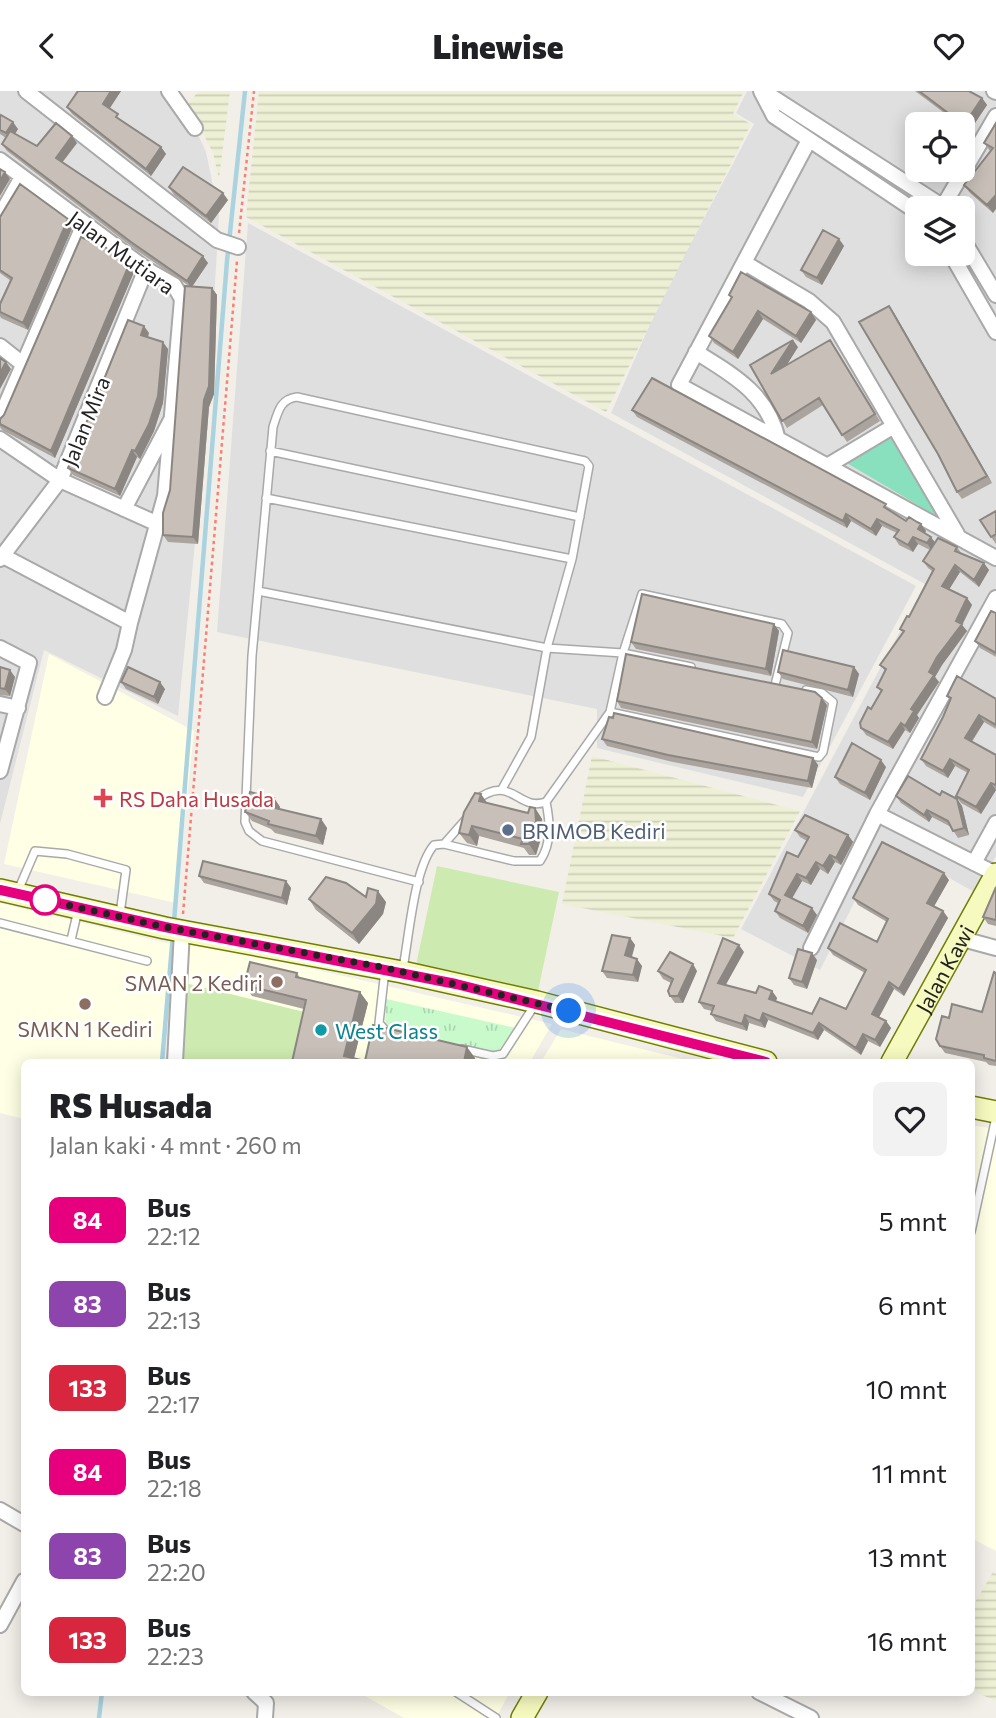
<!DOCTYPE html>
<html lang="id">
<head>
<meta charset="utf-8">
<style>
  :root { --surface:#fff; --page:#f2f2f2; --text:#202124; --muted:#757577 }
  body { margin:0; font-family:Commissioner,sans-serif; background:var(--page); color:var(--text); height:100vh; display:flex; flex-direction:column; font-size:26px; white-space:nowrap }
  * { box-sizing:border-box; margin:0 }
  p { font-size:23px; color:var(--muted) }
  .icon { flex:none; width:38px; height:38px; fill:none; stroke:currentColor; stroke-width:2; stroke-linecap:round; stroke-linejoin:round }
  .map { position:relative; flex:1; overflow:hidden }
  .details { position:absolute; left:21px; top:968px; width:954px; height:637px; display:flex; flex-direction:column; background:var(--surface); border-radius:10px; box-shadow:0 4px 18px #0003 }
  .details>* { flex:none }
  .badge { padding:0 14px; border-radius:10px; font-size:24px; line-height:46px }
  .tools { position:absolute; left:905px; top:21px; display:grid; gap:14px }
  .tools a { display:grid; place-items:center; width:70px; height:70px; border-radius:10px; background:var(--surface); box-shadow:0 4px 18px #0003; font-size:35px }
  .you { position:absolute; width:35px; height:35px; margin:-18px; border:5px solid #fff; border-radius:50%; background:#1a73e8; box-shadow:0 0 0 10px #1a73e833 }
  .map>.badge { position:absolute; translate:-50% -50%; box-shadow:0 0 0 4px #fff }
  .round { display:grid; place-items:center; flex:none; width:74px; height:74px; border-radius:10px; background:var(--page) }
  .overview { display:flex; align-items:center; justify-content:space-between; height:119px; padding:0 28px }
  h1 { font-size:33px; font-weight:800; line-height:52px }
  ul { padding:0; list-style:none }
  li { display:flex; align-items:center; gap:21px; height:84px; padding:0 28px }
  li div { flex:1 }
  li b { display:block; font-size:26px }
  li em { font-style:normal }
  li .badge { min-width:77px; font-weight:700; text-align:center }
  header { display:flex; justify-content:space-between; align-items:center; height:91px; padding:0 28px; background:var(--surface); font-size:32px; font-weight:800 }
  .map>svg:first-child { display:block }
  .residential { fill:#e0dfdf; fill-rule:evenodd }
  .education { fill:#ffffe5 }
  .farmland { fill:url(#farmland-rules) }
  .grass { fill:#cdebb0 }
  .park { fill:url(#park-tufts) }
  .pitch { fill:#88e0be }
  .lines { fill:none; stroke-linecap:round; stroke-linejoin:round }
  .stream { stroke:#aad3df; stroke-width:4.5 }
  .lane-casing { stroke:#a9a9a9; stroke-width:10 }
  .street-casing { stroke:#a9a9a9; stroke-width:18 }
  .secondary-casing { stroke:#707d05; stroke-width:24 }
  .path { stroke:#fa8072; stroke-width:2.5; stroke-dasharray:3.5 3.5; stroke-linecap:butt }
  .lane { stroke:#fff; stroke-width:7 }
  .street { stroke:#fff; stroke-width:14 }
  .secondary { stroke:#f7fabf; stroke-width:21 }
  .wall { fill:#aba49e }
  .shaded-wall { fill:#8b8681 }
  .building { fill:#c7bfb8; stroke:#8b8681; stroke-width:2 }
  .line-casing { stroke:#fff; stroke-width:16 }
  .line { stroke:#e6007e; stroke-width:10 }
  .walk { stroke:#222; stroke-width:7; stroke-dasharray:0 12.6 }
  .health-dot { fill:#e0444e; stroke:#fff; stroke-width:2.5 }
  .service-dot { fill:#5c6f8a; stroke:#fff; stroke-width:2.5 }
  .stop-dot { fill:#fff; stroke:#e6007e; stroke-width:3.5 }
  .education-dot { fill:#8d6e63; stroke:#fff; stroke-width:2.5 }
  .culture-dot { fill:#0f9aa8; stroke:#fff; stroke-width:2.5 }
  .labels { text-anchor:middle; dominant-baseline:central; stroke-width:5; stroke-linejoin:round; paint-order:stroke }
  .street-label { font-size:21px; fill:#222; stroke:#fff }
  .health-label { font-size:21px; fill:#be3a42; stroke:#fff; text-anchor:start }
  .service-label { font-size:21px; fill:#4e5e75; stroke:#fff; text-anchor:start }
  .education-label { font-size:21px; fill:#785e54; stroke:#fff; text-anchor:end }
  .culture-label { font-size:21px; fill:#0d838f; stroke:#fff; text-anchor:start }
</style>
</head>
<body>
<header><svg class="icon" aria-label="back" viewBox="0 0 24 24"><path d="M15 5l-7 7 7 7"/></svg>Linewise<svg class="icon" aria-label="heart" viewBox="0 0 24 24"><path d="M12 20l-8-8c-3-5 5-10 8-4 3-6 11-1 8 4z"/></svg></header>
<div class="map">
<svg width="996" height="1627" viewBox="0 0 996 1627">
  <defs>
    <pattern id="farmland-rules" width="6" height="5" patternUnits="userSpaceOnUse" patternTransform="scale(1.75)"><rect width="6" height="5" fill="#eef0d5"/><path d="M0 2.5h6" fill="none" stroke="#ccceb7"/></pattern>
    <pattern id="park-tufts" width="24" height="20" patternUnits="userSpaceOnUse" patternTransform="scale(1.75)"><rect width="24" height="20" fill="#c8facc"/><path d="M3 7l-1-3M5 7V3M7 7l1-3M15 17l-1-3M17 17v-4M19 17l1-3" fill="none" stroke="#acd6af"/></pattern>
  </defs>
  <rect width="100%" height="100%" fill="#f2efe9"/>
  <!-- residential -->
  <path class="residential" d="M0 0H178L206 61 219 124 207 330 178 625 44 559 0 733Z
    M747 0H996V765L976 802 885 751 820 879 741 838 925 493 611 322 661 208 754 33 736 22ZM917 33H962V79H917ZM917 117H962V163H917Z
    M248 132 916 495 803 706 597 657V618L217 541Z"/>
  <!-- education -->
  <path class="education" d="M49 563 194 640 176 812 4 773Z
    M0 812 175 854 163 971H24V1028L0 1022Z
    M187 849 552 933 530 971H177Z
    M561 938 695 971H541Z
    M971 1034 996 1038V1460L971 1447Z
    M358 1601H510L496 1627H404Z"/>
  <!-- farmland -->
  <path class="farmland" d="M199 0H230L219 88 213 62 188 12Z
    M259 0H744L733 23 751 33 606 321 246 126Z
    M592 665 800 720 733 847 562 813Z
    M993 1481 996 1483V1610L971 1599V1518Z"/>
  <!-- grass -->
  <path class="grass" d="M437 775 559 801 538 900 416 874Z
    M185 892 313 923 301 971H178Z"/>
  <!-- park -->
  <path class="park" d="M386 908 516 937 496 963 385 936Z"/>
  <!-- pitch -->
  <path class="pitch" d="M891 346 940 427 845 371Z"/>
  <g class="lines">
    <!-- stream -->
    <path class="stream" d="M174 831 227 170 245 0
      M162 971 173 843
      M99 1627 102 1601"/>
    <defs>
      <path id="lane" d="M270 360 580 426
        M266 407 572 468
        M258 500 547 557 623 562 691 576
        M610 621 819 666 823 661 833 611 822 602 806 599
        M475 710C512 681 517 721 546 711L610 621 623 562 642 503 782 533 788 542 775 594
        M444 753 467 727
        M419 791 262 750 249 740 245 731 252 565 273 336C278 321 280 308 297 306L585 370 589 375 572 468 547 557 531 646 502 698
        M17 802 35 760 67 763 126 779 120 823
        M0 832 147 870
        M71 849 78 819
        M403 877C409 846 414 777 434 754L444 753 514 770H540C552 752 550 731 546 711
        M385 879 379 932 386 940
        M462 958 493 965 503 963 536 912
        M971 1141 996 1026
        M456 1601 496 1627"/>
      <path id="street" d="M26 0 217 149 238 156
        M169 0 195 37
        M761 0 774 25 917 121
        M763 0 945 117
        M994 0 996 1
        M809 49 679 294 996 467
        M0 69 146 178 174 194 182 208 165 405 130 532 3 465
        M942 117 996 25
        M0 125 22 86
        M962 147 996 204
        M951 163 996 241
        M745 172 809 210 833 231 957 443
        M0 255 24 274
        M696 261C733 284 768 303 778 349
        M0 327 84 133
        M0 348 60 389 158 433
        M827 375 894 335
        M124 418 171 329
        M0 468 60 389 146 178
        M0 557 29 572 0 680
        M105 606 124 559 130 532
        M0 613 18 617
        M877 723 996 783
        M974 772 996 732
        M959 847 996 857
        M811 857 877 723 996 507
        M175 971 182 840
        M0 1419 24 1433
        M0 1534 24 1490
        M254 1601 266 1612 265 1627
        M759 1601 811 1627"/>
      <g id="secondary">
        <path d="M0 799 165 837 402 881 537 911 766 971"/>
        <path id="s1" d="M892 971 996 783"/>
        <path d="M971 1016 996 1021"/>
        <path d="M522 1627 537 1601"/>
      </g>
    </defs>
    <!-- lane casing -->
    <use href="#lane" class="lane-casing"/>
    <!-- street casing -->
    <use href="#street" class="street-casing"/>
    <!-- secondary casing -->
    <use href="#secondary" class="secondary-casing"/>
    <!-- path -->
    <path class="path" d="M239 142 254 0
      M183 823 237 170"/>
    <!-- lane -->
    <use href="#lane" class="lane"/>
    <!-- street -->
    <use href="#street" class="street"/>
    <!-- secondary -->
    <use href="#secondary" class="secondary"/>
  </g>
  <!-- wall -->
  <path class="wall" d="M77 0H121L109 18 122 30 161 56 166 63 151 85 72 23 67 16Z
    M915 0H969L982 7 987 14 969 41 962 36V33H959Z
    M0 26 18 38 15 43 37 55 77 52 62 72 208 172 192 196 212 197 217 204 214 303 209 316 198 453 168 451 163 444 170 399 189 195 136 159 7 60 2 53 6 47 0 43Z
    M996 32 993 122 970 102 964 94 990 60 984 52Z
    M169 96 228 109 211 132 174 104Z
    M0 126 73 135 28 239 1 227 0 225V213L11 190 0 182Z
    M839 148 844 155 822 194 806 186 801 179Z
    M134 181 55 367 2 339 0 336V328Z
    M729 204 811 221 816 229 801 252 763 228 738 268 714 252 709 245 731 207Z
    M894 222 992 392 962 408 957 401Z
    M149 242 148 246 168 258 163 312 154 340 140 368 137 366 120 405 73 384 68 377Z
    M798 256 786 275 835 256 880 330 847 351 823 314 787 337 750 274Z
    M632 319 891 421 906 430 921 433 926 440 925 442 935 451 957 456 962 463 989 479 979 496 960 481 949 498 967 507 972 514 962 534 967 540 942 574 935 586 939 591 917 624 919 627 910 642 905 639 893 658 866 644 861 637 881 601 877 596 885 580 880 574 903 542 900 538 909 526 932 480 928 477 923 470 930 459 918 453 913 461 899 454 894 446 897 442 882 435 876 445 851 430 847 437 637 326Z
    M996 420V453L991 446Z
    M996 522V566L980 557 975 550Z
    M774 533 779 540 771 585 636 558 631 551Z
    M0 576 15 586 10 605 0 604Z
    M854 576 859 583 853 606 783 588 778 581Z
    M121 591 165 598 158 613 126 598Z
    M947 605 996 608V638L984 631 972 651 996 664V699L981 723 961 712 956 705 968 682 955 675 948 687 926 675 921 668 943 626 950 609Z
    M617 610 827 614 817 658 621 617Z
    M602 648 813 667 818 674 812 697 673 671 607 655Z
    M886 676 870 709 840 693 835 686Z
    M940 704 957 708 962 715 969 744 958 747 951 736 932 726 929 731 901 712 896 705Z
    M274 707 280 716 279 718 321 728 327 737 323 754 275 742 271 738 252 730 245 721Z
    M487 712 528 722 535 717 542 728 543 741 536 764H529L524 757 479 745 477 755 467 752 459 742Z
    M795 739 848 744 853 751 841 774 835 771 828 783 820 778 811 794 802 790 792 807 817 824 808 842 780 827 775 820 778 812 774 810 769 803 798 766 807 750 800 746Z
    M199 785 286 790 291 797 287 814 204 792Z
    M949 789 934 815 943 820 948 827 904 905 894 898 879 926 886 930 891 937 880 956 868 950 861 964 824 939 818 949 768 929 765 937 749 932 747 940 716 930 711 923 712 920 704 918 699 911 744 861 725 894 756 902 772 900 777 907 776 910 812 923 846 918 865 882 833 864 828 857 877 851 887 831 858 814 853 807Z
    M996 796V835L988 833 983 826Z
    M366 806 386 811 383 823 359 853 316 819 309 808Z
    M630 847 635 854 632 866 642 875 638 891 607 887 602 880Z
    M817 869 807 898 794 894 789 887Z
    M658 880H697L683 912H675L670 905 671 892 663 888Z
    M297 882 300 887 368 912 354 967 365 970 475 967 474 971H292L304 918 252 905 244 894Z
    M996 882V975L989 974 986 971 945 962 940 955 949 927 982 921Z"/>
  <!-- shaded-wall -->
  <path class="shaded-wall" d="M111 0H121L108 20 103 13Z
    M982 7 987 14 969 41 964 34Z
    M13 31 18 38 11 49 6 42Z
    M72 45 77 52 60 74 56 67Z
    M161 56 166 63 151 85 146 78Z
    M5 81 10 88 0 105V90Z
    M223 102 228 109 211 132 206 125Z
    M996 104V118L993 122 987 114Z
    M68 128 73 135 28 239 23 232Z
    M839 148 844 155 822 194 817 187Z
    M203 165 208 172 191 197 187 190Z
    M129 174 134 181 55 367 51 360Z
    M212 197 217 204 214 303 209 316 198 453 193 446Z
    M889 215 894 222 992 392 987 385Z
    M758 220 763 228 738 268 733 261Z
    M811 221 816 229 801 252 796 245Z
    M144 235 149 242 146 251 141 244Z
    M793 249 798 256 776 291 771 283Z
    M163 251 168 258 163 312 154 340 140 368 135 360Z
    M6 271 11 278 0 298V282Z
    M132 359 137 366 120 405 115 398Z
    M846 423 851 430 847 437 843 430Z
    M877 428 882 435 876 445 871 438Z
    M921 433 926 440 923 445 918 438Z
    M913 446 918 453 913 461 908 454Z
    M931 446 936 453 932 460 927 452Z
    M984 472 989 479 979 496 974 489Z
    M955 474 960 481 947 502 942 495Z
    M967 507 972 514 962 534 967 540 942 574 935 586 939 591 917 624 919 627 910 642 905 635 911 618Z
    M774 533 779 540 771 585 766 578Z
    M854 576 859 583 853 606 848 599Z
    M10 579 15 586 10 605 5 598Z
    M160 591 165 598 158 613 154 606Z
    M822 607 827 614 817 658 812 651Z
    M979 624 984 631 969 654 965 647Z
    M901 632 905 639 893 658 888 651Z
    M813 667 818 674 812 697 808 690Z
    M950 668 955 675 948 687 943 680Z
    M881 669 886 676 870 709 865 702Z
    M991 692 996 699 981 723 976 716Z
    M481 703 488 713 479 710Z
    M274 707 280 716 278 725 271 716Z
    M957 708 962 715 969 744 964 737Z
    M535 717 542 728 543 741 536 764 529 753Z
    M927 719 932 726 929 731 924 724Z
    M321 728 327 737 323 754 316 745Z
    M472 735 479 745 477 755 469 744Z
    M848 744 853 751 841 774 836 767Z
    M830 764 835 771 828 783 823 775Z
    M816 771 820 778 811 794 806 787Z
    M944 782 949 789 932 819 927 812Z
    M797 783 802 790 790 811 785 804Z
    M286 790 291 797 287 814 282 807Z
    M378 800 386 811 383 823 359 853 352 842Z
    M812 817 817 824 808 842 803 835Z
    M943 820 948 827 904 905 899 898Z
    M630 847 635 854 630 871 625 864Z
    M739 854 744 861 723 899 718 892Z
    M812 862 817 869 807 898 802 891Z
    M637 868 642 875 638 891 633 884Z
    M693 873 697 880 683 912 678 905Z
    M889 891 894 898 877 930 872 923Z
    M772 900 777 907 774 915 769 908Z
    M360 901 368 912 353 971 344 965Z
    M763 922 768 929 765 937 760 930Z
    M745 924 749 932 747 940 742 933Z
    M886 930 891 937 880 956 875 949Z
    M819 932 824 939 818 949 813 942Z
    M863 943 868 950 861 964 856 957Z
    M467 956 475 967 474 971H464Z"/>
  <!-- building -->
  <path class="building" d="M78 0H111L103 13 118 23 116 26 161 56 146 78 67 16Z
    M919 0H969L982 7 964 34Z
    M1 24 13 31 6 42 0 39V26Z
    M56 32 72 45 56 67 203 165 187 190 131 151 2 53 10 40 37 55Z
    M996 32V104L987 114 964 94 993 57 984 52Z
    M183 76 223 102 206 125 169 96Z
    M0 78 5 81 0 90Z
    M20 93 68 128 23 232 0 221V213L12 187 0 179V126Z
    M823 139 839 148 817 187 801 179Z
    M81 146 105 156 129 174 51 360 0 333V328L4 324Z
    M741 181 811 221 796 245 758 220 733 261 709 245 732 206 729 204Z
    M185 195 212 197 209 295 204 309 193 446 163 444V422L170 399Z
    M889 215 987 385 957 401 938 363 859 231Z
    M128 229 144 235 141 244 163 251 158 305 149 333 135 360 132 359 115 398 68 377Z
    M793 249 771 283 830 249 875 323 842 344 819 307 782 330 750 274Z
    M0 267 6 271 0 282Z
    M652 287 886 413 884 416 906 430 909 426 917 431 921 433 918 438 931 446 927 452 913 446 908 454 894 446 899 439 877 428 871 438 846 423 843 430 632 319Z
    M996 420V443L991 446 980 429Z
    M938 447 957 456 955 460 984 472 974 489 955 474 942 495 967 507 956 530 962 533 937 566 929 581 934 584 911 618 914 620 905 635 901 632 888 651 861 637 860 632 868 616 871 618 882 599 877 596 886 578 880 574 904 540 900 538 907 525 909 526 934 478 923 470Z
    M642 503 774 533 766 578 631 551Z
    M991 520 996 522V562L975 550Z
    M783 559 854 576 848 599 778 581Z
    M626 563 815 601 822 607 812 651 617 610Z
    M0 576 10 579 5 598 0 597Z
    M128 576 160 591 154 606 121 591Z
    M957 585 996 608V634L979 624 965 647 996 664V694L991 692 976 716 956 705 969 679 950 668 943 680 921 668 943 626 951 607 947 605Z
    M614 622 813 667 808 690 668 664 602 648 609 626 613 627Z
    M852 652 881 669 865 702 835 686Z
    M908 685 940 704 942 700 957 708 964 737 953 740 948 730 927 719 924 724 896 705Z
    M250 701 274 707 271 716 321 728 316 745 268 733 269 730 245 721Z
    M475 702 481 703 479 710 528 722 530 716 535 717 536 730 529 753H521L523 748 472 735 469 744 459 742 464 721Z
    M805 724 848 744 836 767 830 764 823 775 816 771 806 787 797 783 785 804 812 817 803 835 775 820 780 809 769 803 787 761 798 766 809 746 795 739Z
    M882 751 944 782 927 812 943 820 899 898 889 891 872 923 886 930 875 949 863 943 856 957 819 932 813 942 763 922 760 930 745 924 742 933 711 923 714 915 699 911 723 847 739 854 718 892 756 902 759 895 772 900 769 908 812 923 820 907 846 918 866 879 828 857 840 832 877 851 888 828 853 807Z
    M203 770 286 790 282 807 199 785Z
    M326 786 346 792 366 806 368 797 378 800 376 813 352 842 309 808Z
    M996 796V829L983 826Z
    M612 844 630 847 625 864 637 868 633 884 602 880Z
    M798 858 812 862 802 891 789 887Z
    M670 861 693 873 678 905H670L668 900 673 888 658 880Z
    M250 871 297 882 296 886 360 901 344 965 365 970 373 934 467 956 464 971H292L306 909 244 894Z
    M994 881 996 882V970L984 967V964L940 955 936 948 942 925 949 927 952 913 982 921Z"/>
  <g class="lines">
    <defs>
      <path id="line" d="M0 799 165 836 456 893 766 971"/>
    </defs>
    <!-- line casing -->
    <use href="#line" class="line-casing"/>
    <!-- line -->
    <use href="#line" class="line"/>
    <!-- walk -->
    <path class="walk" d="M45 809 165 836 386 877 569 920"/>
  </g>
  <!-- markers -->
  <path class="health-dot" d="M99.5 696.5h7v7h7v7h-7v7h-7v-7h-7v-7h7z"/>
  <circle class="service-dot" cx="508" cy="739" r="7"/>
  <circle class="stop-dot" cx="45" cy="809" r="14"/>
  <g class="education-dot">
    <circle cx="277" cy="891" r="7"/>
    <circle cx="85" cy="913" r="7"/>
  </g>
  <circle class="culture-dot" cx="321" cy="939" r="7"/>
  <g class="labels">
    <!-- street labels -->
    <g class="street-label">
      <text transform="translate(122 161) rotate(36)">Jalan Mutiara</text>
      <text transform="translate(85 330) rotate(-68)">Jalan Mira</text>
      <text stroke="none"><textPath href="#s1" startOffset="107">Jalan Kawi</textPath></text>
    </g>
    <!-- health labels -->
    <g class="health-label">
      <text x="119" y="707">RS Daha Husada</text>
    </g>
    <!-- service labels -->
    <g class="service-label">
      <text x="522" y="739">BRIMOB Kediri</text>
    </g>
    <!-- education labels -->
    <g class="education-label">
      <text x="263" y="891">SMAN 2 Kediri</text>
      <text x="85" y="937" text-anchor="middle">SMKN 1 Kediri</text>
    </g>
    <!-- culture labels -->
    <g class="culture-label">
      <text x="335" y="939">West Class</text>
    </g>
  </g>
</svg>
<div class="tools">
<a><svg class="icon" aria-label="locate" viewBox="0 0 24 24"><circle cx="12" cy="12" r="6"/><path d="M12 2v4M12 18v4M2 12h4M18 12h4"/></svg></a>
<a><svg class="icon" aria-label="layers" viewBox="0 0 24 24"><path d="M12 4l9 5-9 5-9-5zM3 14l9 5 9-5"/></svg></a>
</div>
<div class="you" style="left:569px;top:920px"></div>
<section class="details">
<div class="overview"><div><h1>RS Husada</h1><p>Jalan kaki · 4 mnt · 260 m</p></div><a class="round"><svg class="icon" aria-label="heart" viewBox="0 0 24 24"><path d="M12 20l-8-8c-3-5 5-10 8-4 3-6 11-1 8 4z"/></svg></a></div>
<ul>
<li><span class="badge" style="background:#e6007e;color:#fff">84</span><div><b>Bus</b><p>22:12</p></div><em>5 mnt</em></li>
<li><span class="badge" style="background:#8e44ad;color:#fff">83</span><div><b>Bus</b><p>22:13</p></div><em>6 mnt</em></li>
<li><span class="badge" style="background:#d7263d;color:#fff">133</span><div><b>Bus</b><p>22:17</p></div><em>10 mnt</em></li>
<li><span class="badge" style="background:#e6007e;color:#fff">84</span><div><b>Bus</b><p>22:18</p></div><em>11 mnt</em></li>
<li><span class="badge" style="background:#8e44ad;color:#fff">83</span><div><b>Bus</b><p>22:20</p></div><em>13 mnt</em></li>
<li><span class="badge" style="background:#d7263d;color:#fff">133</span><div><b>Bus</b><p>22:23</p></div><em>16 mnt</em></li>
</ul>
</section>
</div>
</body>
</html>
